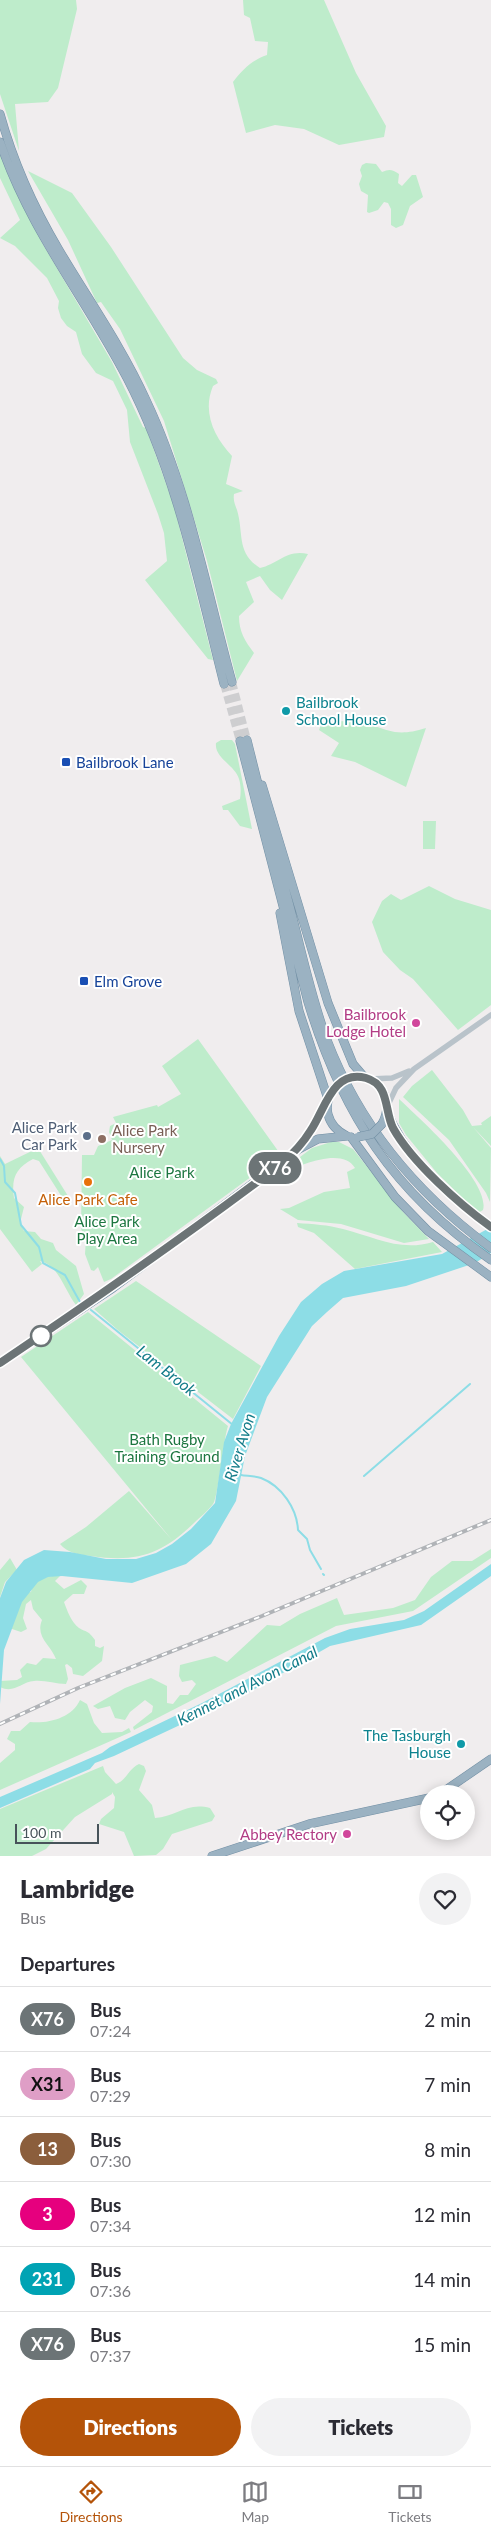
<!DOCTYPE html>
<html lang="en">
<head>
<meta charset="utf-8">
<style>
  :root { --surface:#fff; --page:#f2f2f3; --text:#2b2b33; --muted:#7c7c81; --line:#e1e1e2; --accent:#b45309 }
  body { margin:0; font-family:Lato,sans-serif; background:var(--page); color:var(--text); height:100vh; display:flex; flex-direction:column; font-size:19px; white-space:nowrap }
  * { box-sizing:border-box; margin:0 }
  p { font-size:16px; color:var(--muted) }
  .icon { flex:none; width:28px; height:28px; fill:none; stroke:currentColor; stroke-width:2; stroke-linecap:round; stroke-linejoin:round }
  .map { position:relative; height:1856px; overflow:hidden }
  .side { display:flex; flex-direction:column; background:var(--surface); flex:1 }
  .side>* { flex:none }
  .badge { padding:0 10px; border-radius:16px; font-size:18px; line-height:32px }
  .fabs { position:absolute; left:420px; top:1785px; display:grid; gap:10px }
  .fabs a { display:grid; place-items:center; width:55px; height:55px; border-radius:50%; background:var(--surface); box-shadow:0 2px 12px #0003; font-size:25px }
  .scale { position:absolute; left:15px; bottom:12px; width:84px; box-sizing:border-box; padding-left:5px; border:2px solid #47535a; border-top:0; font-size:14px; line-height:18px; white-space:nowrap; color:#47535a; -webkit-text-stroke:4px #fff; paint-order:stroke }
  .map>.badge { position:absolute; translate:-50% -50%; box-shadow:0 0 0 2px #fff }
  h2 { padding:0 20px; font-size:19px; line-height:45px }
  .round { display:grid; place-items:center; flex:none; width:52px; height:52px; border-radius:26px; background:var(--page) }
  .head { display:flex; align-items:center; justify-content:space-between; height:85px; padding:0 20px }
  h1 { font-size:24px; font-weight:800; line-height:38px }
  .primary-button { display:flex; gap:10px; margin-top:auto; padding:10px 20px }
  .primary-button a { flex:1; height:58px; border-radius:30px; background:var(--accent); color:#fff; font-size:20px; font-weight:800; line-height:58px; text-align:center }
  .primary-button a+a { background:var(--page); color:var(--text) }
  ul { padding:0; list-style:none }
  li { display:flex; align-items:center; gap:15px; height:65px; padding:0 20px; border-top:1px solid var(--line) }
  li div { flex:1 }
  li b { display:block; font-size:19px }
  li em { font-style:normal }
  li .badge { min-width:55px; font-weight:700; text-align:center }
  .tab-bar { display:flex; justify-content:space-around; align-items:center; height:70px; border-top:1px solid var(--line); background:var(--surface); font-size:14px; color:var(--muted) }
  .tab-bar a { display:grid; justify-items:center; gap:2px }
  .tab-bar .current { color:var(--accent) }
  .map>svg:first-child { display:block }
  .green { fill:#beeccb }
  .water { fill:#8ddde6 }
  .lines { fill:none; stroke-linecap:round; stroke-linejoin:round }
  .stream { stroke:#8ddde6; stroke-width:2 }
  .trunk-tunnel { stroke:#ceced0; stroke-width:8; stroke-dasharray:8 4; stroke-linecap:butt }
  .trunk-casing { stroke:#7390a5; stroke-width:9 }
  .tertiary { stroke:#b9c3ca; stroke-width:5.5 }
  .trunk { stroke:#9bb2c2; stroke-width:8 }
  .rail-casing { stroke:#b0b3b7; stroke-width:4 }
  .rail { stroke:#fff; stroke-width:2; stroke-dasharray:5.5; stroke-linecap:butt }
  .trunk-bridge-casing { stroke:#7390a5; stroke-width:9; stroke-linecap:butt }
  .trunk-bridge { stroke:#9bb2c2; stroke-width:8 }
  .line-casing { stroke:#fff; stroke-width:11 }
  .line { stroke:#6c7476; stroke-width:8 }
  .culture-dot { fill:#0f9aa8; stroke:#fff; stroke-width:2 }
  .transit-dot { fill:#1a4fb4; stroke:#fff; stroke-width:2 }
  .hotel-dot { fill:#d1479c; stroke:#fff; stroke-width:2 }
  .service-dot { fill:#5c6f8a; stroke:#fff; stroke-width:2 }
  .education-dot { fill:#8d6e63; stroke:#fff; stroke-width:2 }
  .food-dot { fill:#e8710a; stroke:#fff; stroke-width:2 }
  .stop-dot { fill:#fff; stroke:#6c7476; stroke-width:2.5 }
  .labels { text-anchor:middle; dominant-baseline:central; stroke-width:4; stroke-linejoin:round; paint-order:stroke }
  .culture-label { font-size:15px; fill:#0d838f; stroke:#fff; text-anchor:start }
  .transit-label { font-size:15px; fill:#164399; stroke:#fff; text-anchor:start }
  .hotel-label { font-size:15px; fill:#b23c85; stroke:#fff; text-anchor:end }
  .service-label { font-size:15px; fill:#4e5e75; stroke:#fff; text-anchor:end }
  .education-label { font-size:15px; fill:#785e54; stroke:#fff; text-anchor:start }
  .park-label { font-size:15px; fill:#1c7640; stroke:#fff }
  .food-label { font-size:15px; fill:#c56008; stroke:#fff }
  .water-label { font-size:16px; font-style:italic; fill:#147d8a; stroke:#fff }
</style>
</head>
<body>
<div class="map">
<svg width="491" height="1856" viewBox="0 0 491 1856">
  <rect width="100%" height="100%" fill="#f0edee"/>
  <!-- green -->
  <path class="green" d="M0 0H76L77 9 58 88 48 102 15 104 19 151 0 94Z
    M243 0H324L356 73 386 126 384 137 339 145 304 129 275 125 246 133 233 82C243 69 252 60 267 55L268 42 255 41 250 18 244 15Z
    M0 150 41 241 112 362 143 427 146 428 174 506 213 660 208 659 145 580 167 561 164 533 158 514 130 442 127 410 113 381 96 373 82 354 76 332 67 326 61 318 58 308 59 301 47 278 15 246 0 238 20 220 0 178Z
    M366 163 376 164 382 172C389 169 392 169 399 174L398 183 402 186 412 175H416L423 197 410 206 403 225 396 228 391 225V209L388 203 384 202 378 210 369 213 367 212 368 195 361 191 359 184 362 176 360 170 362 165Z
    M28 171 72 193 111 247 183 358 197 370 216 379 218 383 213 386C202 412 214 437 232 456L226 484 243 491 234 494C233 501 235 504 237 510 244 533 236 553 260 568 278 564 287 549 308 554L282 600 270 590 260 576 246 582 254 602 239 616C239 632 245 641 254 653L237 681 207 561 164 421 120 329 101 302 97 303 68 240Z
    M348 721C381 721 386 741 426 728L406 787 355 762 331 756 339 743 319 730 322 722Z
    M221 740H232L235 744 252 829 240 826 228 810H223L222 806 240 799C241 793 241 785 239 779 235 765 214 758 216 743Z
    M423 821H436L435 849H423Z
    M429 886 455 899 491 910V1005L458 1030 413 979 400 970 383 952 372 922 382 901 391 894 401 900Z
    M198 1039 281 1155 111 1279 104 1282 98 1267 94 1271 91 1270 85 1254 86 1239 81 1229 82 1155H94L98 1146 112 1140 109 1132 110 1126 116 1123 113 1117 157 1105 158 1107 181 1094 162 1066Z
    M432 1070 463 1110 472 1126 482 1125 481 1123 491 1116V1146L473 1127 491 1148 490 1202 486 1193 449 1140 403 1097 412 1086Z
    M399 1099C419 1118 491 1182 483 1210L478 1213 437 1173 406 1135 399 1123Z
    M331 1142H339L353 1149 403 1212 429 1239 404 1243 341 1224 298 1220 280 1209 289 1208 324 1192 350 1188 347 1172 355 1168C342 1146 299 1166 282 1173L280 1172 312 1148Z
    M38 1148 68 1196 71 1206 67 1205 39 1161 33 1159C16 1168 11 1178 14 1198L24 1207 20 1223 24 1231 35 1232 41 1239 53 1243 56 1250 76 1266 84 1294 76 1305C65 1291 58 1264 40 1261L42 1264 32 1272 0 1229V1156L5 1164Z
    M297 1223C313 1224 328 1225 343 1229 375 1237 400 1252 433 1242L442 1252 355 1269 314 1233 298 1227Z
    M136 1281 261 1366 233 1419 119 1331 94 1309Z
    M88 1312 228 1426C223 1441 218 1497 213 1504 208 1511 200 1517 194 1523 162 1554 137 1563 91 1556 80 1555 67 1553 60 1544L86 1527 129 1491 172 1540 21 1357Z
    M491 1549V1558L413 1611 336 1626 134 1730 133 1727 152 1712 153 1706 145 1700 130 1712 125 1720 115 1718 110 1706 98 1709 93 1706 125 1688 151 1678 167 1686V1703L173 1704 180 1695H188L196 1684 192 1680 182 1682 179 1676 180 1665 215 1656 227 1662 267 1625 280 1626 300 1614 337 1598 344 1615 393 1608 415 1600 431 1577 452 1561H472Z
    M10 1558 17 1570 5 1582 0 1597V1570Z
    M62 1574 55 1581 64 1589 81 1580 87 1586 84 1594H73L64 1602C67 1610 71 1622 79 1628 87 1633 87 1629 95 1640V1646L100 1648 104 1646 102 1661 83 1676 73 1674 72 1668 67 1664 65 1665 68 1679 66 1684C55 1684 45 1680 34 1681 21 1682 14 1694 0 1687V1681L17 1680 22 1677 20 1670 27 1663 36 1665 43 1658 56 1659C51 1645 35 1637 42 1620L33 1609 31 1600 26 1604 23 1618 27 1629 21 1632 9 1628 23 1593 31 1592C35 1577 49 1577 62 1574Z
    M80 1700 87 1704 94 1723 102 1733 122 1732 129 1728 131 1732 0 1790V1763L15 1750V1744L7 1739 11 1731H20L30 1722C48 1724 72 1718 80 1700Z
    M139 1764 144 1766 146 1771 139 1790 152 1805 155 1818C176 1817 186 1802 210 1808L215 1816 212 1821 172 1834 163 1849 156 1855 134 1856 124 1832 99 1824 101 1819 114 1808 115 1797 112 1792V1794L75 1817 46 1849 32 1856H0V1809L103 1766 105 1772 116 1784C127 1780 128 1769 139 1764Z"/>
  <!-- water -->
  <path class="water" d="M491 1227V1253L475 1263 406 1286 343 1298 327 1312 312 1326 267 1397 245 1456 236 1501 211 1544 186 1564 132 1583 62 1576 48 1577 38 1582 22 1602 4 1650 0 1704V1598L6 1582 24 1560 44 1550 70 1552 106 1559H136L156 1553 172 1544 191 1529 215 1503 224 1442 231 1424 279 1336 301 1302 322 1284 344 1271 442 1254Z
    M491 1564V1576L421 1625 330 1646 246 1694 114 1756 95 1763 90 1769 0 1808V1797L102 1753 110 1747 202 1703 325 1638 350 1629 404 1620 424 1611Z"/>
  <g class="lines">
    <!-- stream -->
    <path class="stream" d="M0 1159 4 1166 5 1182 15 1193 21 1225 39 1247 43 1263 65 1275 80 1302
      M91 1310 233 1425
      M241 1475C247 1476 255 1476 261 1478 282 1486 297 1509 298 1530L307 1539 310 1550 321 1569
      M364 1476 470 1384
      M323 1574 324 1575"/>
    <!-- trunk-tunnel -->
    <path class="trunk-tunnel" d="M232 682 247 740
      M224 684 240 741"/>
    <defs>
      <path id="trunk" d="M0 114C13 161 34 208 59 250 88 299 122 347 146 400 188 489 206 588 232 682
        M0 142C30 231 85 297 127 378 177 474 198 581 224 684
        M247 740C262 801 278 862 294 923 304 962 313 1003 327 1040 360 1126 417 1194 491 1248
        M240 741 308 1002C342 1114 394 1193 491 1260
        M262 785 328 1003 353 1064 365 1078
        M280 913 299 1011 328 1099
        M360 1077C384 1079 393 1104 382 1124
        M334 1088C322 1105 326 1126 347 1136
        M387 1111C405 1158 451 1198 491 1227
        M351 1137 395 1197 428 1231 491 1277
        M298 1148 311 1130 327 1103
        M0 1363 113 1288 299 1149 318 1139 347 1136
        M440 1794 491 1759
        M212 1856 309 1824 429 1798"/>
    </defs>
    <!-- trunk casing -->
    <use href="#trunk" class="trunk-casing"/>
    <!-- tertiary -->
    <path class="tertiary" d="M370 1079 392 1078 409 1071
      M387 1107 396 1088 414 1069 491 1015"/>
    <!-- trunk -->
    <use href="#trunk" class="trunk"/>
    <defs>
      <path id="rail" d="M0 1724 78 1688 262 1616 491 1520"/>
    </defs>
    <!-- rail casing -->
    <use href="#rail" class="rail-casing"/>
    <!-- rail -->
    <use href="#rail" class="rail"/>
    <defs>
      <path id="trunk-bridge" d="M334 1088 345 1079 356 1077
        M358 1137 372 1134 382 1124"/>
    </defs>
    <!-- trunk-bridge casing -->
    <use href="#trunk-bridge" class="trunk-bridge-casing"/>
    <!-- trunk-bridge -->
    <use href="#trunk-bridge" class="trunk-bridge"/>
  </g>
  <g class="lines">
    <defs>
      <path id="line" d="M0 1363C95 1299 190 1233 281 1164 293 1154 303 1143 311 1130 325 1109 333 1069 366 1078 390 1085 384 1110 393 1128 412 1162 459 1204 491 1227"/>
    </defs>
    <!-- line casing -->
    <use href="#line" class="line-casing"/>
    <!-- line -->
    <use href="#line" class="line"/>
  </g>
  <!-- markers -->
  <g class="culture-dot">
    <circle cx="286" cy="711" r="5"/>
    <circle cx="461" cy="1744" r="5"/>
  </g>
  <g class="transit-dot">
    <rect x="61" y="757" width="10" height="10" rx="2.5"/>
    <rect x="79" y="976" width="10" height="10" rx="2.5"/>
  </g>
  <g class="hotel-dot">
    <circle cx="416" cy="1023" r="5"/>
    <circle cx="347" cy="1834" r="5"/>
  </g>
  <circle class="service-dot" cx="87" cy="1136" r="5"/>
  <circle class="education-dot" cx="102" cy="1139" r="5"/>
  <circle class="food-dot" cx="88" cy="1182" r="5"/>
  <circle class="stop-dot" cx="41" cy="1336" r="10"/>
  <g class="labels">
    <!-- culture labels -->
    <g class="culture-label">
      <text x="296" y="702">Bailbrook<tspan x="296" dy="17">School House</tspan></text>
      <text x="451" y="1735" text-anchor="end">The Tasburgh<tspan x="451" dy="17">House</tspan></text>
    </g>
    <!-- transit labels -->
    <g class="transit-label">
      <text x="76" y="762">Bailbrook Lane</text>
      <text x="94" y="981">Elm Grove</text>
    </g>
    <!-- hotel labels -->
    <g class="hotel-label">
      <text x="406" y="1014">Bailbrook<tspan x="406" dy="17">Lodge Hotel</tspan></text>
      <text x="337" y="1834">Abbey Rectory</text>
    </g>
    <!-- service labels -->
    <g class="service-label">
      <text x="77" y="1127">Alice Park<tspan x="77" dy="17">Car Park</tspan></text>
    </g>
    <!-- education labels -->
    <g class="education-label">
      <text x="112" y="1130">Alice Park<tspan x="112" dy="17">Nursery</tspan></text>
    </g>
    <!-- park labels -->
    <g class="park-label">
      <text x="162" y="1172">Alice Park</text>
      <text x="107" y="1221">Alice Park<tspan x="107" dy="17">Play Area</tspan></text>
      <text x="167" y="1439">Bath Rugby<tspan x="167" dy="17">Training Ground</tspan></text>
    </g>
    <!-- food labels -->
    <g class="food-label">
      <text x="88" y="1199">Alice Park Cafe</text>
    </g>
    <!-- water labels -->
    <g class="water-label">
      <text transform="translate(167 1370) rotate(38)">Lam Brook</text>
      <text transform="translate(239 1447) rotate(-73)">River Avon</text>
      <text transform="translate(247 1685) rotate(-27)">Kennet and Avon Canal</text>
    </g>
  </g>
</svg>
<div class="fabs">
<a><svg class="icon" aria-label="locate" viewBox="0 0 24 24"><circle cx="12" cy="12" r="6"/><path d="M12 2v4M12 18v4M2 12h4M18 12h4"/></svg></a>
</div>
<div class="scale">100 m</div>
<b class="badge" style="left:275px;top:1168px;background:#6c7476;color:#fff">X76</b>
</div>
<section class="side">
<div class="head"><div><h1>Lambridge</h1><p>Bus</p></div><a class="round"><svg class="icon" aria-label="heart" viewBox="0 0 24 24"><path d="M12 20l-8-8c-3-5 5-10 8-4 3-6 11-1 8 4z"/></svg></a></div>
<h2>Departures</h2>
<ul>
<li><span class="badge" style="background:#6c7476;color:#fff">X76</span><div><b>Bus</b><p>07:24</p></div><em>2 min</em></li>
<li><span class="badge" style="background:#df9ec6;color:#111">X31</span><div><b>Bus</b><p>07:29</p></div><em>7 min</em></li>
<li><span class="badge" style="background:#8b5e3c;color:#fff">13</span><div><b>Bus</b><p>07:30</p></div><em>8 min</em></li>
<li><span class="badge" style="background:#e6007e;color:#fff">3</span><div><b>Bus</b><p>07:34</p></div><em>12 min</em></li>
<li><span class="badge" style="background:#00a3b4;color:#fff">231</span><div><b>Bus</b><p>07:36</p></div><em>14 min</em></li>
<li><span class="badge" style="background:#6c7476;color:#fff">X76</span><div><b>Bus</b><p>07:37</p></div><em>15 min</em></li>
</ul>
<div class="primary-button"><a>Directions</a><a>Tickets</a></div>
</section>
<nav class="tab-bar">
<a class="current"><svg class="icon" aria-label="directions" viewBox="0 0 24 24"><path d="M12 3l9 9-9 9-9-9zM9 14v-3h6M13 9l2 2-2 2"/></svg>Directions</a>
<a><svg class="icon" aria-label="map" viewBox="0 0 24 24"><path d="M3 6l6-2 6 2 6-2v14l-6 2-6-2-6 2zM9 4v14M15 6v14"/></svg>Map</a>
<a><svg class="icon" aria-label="tickets" viewBox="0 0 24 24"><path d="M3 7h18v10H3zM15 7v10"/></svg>Tickets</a>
</nav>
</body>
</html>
